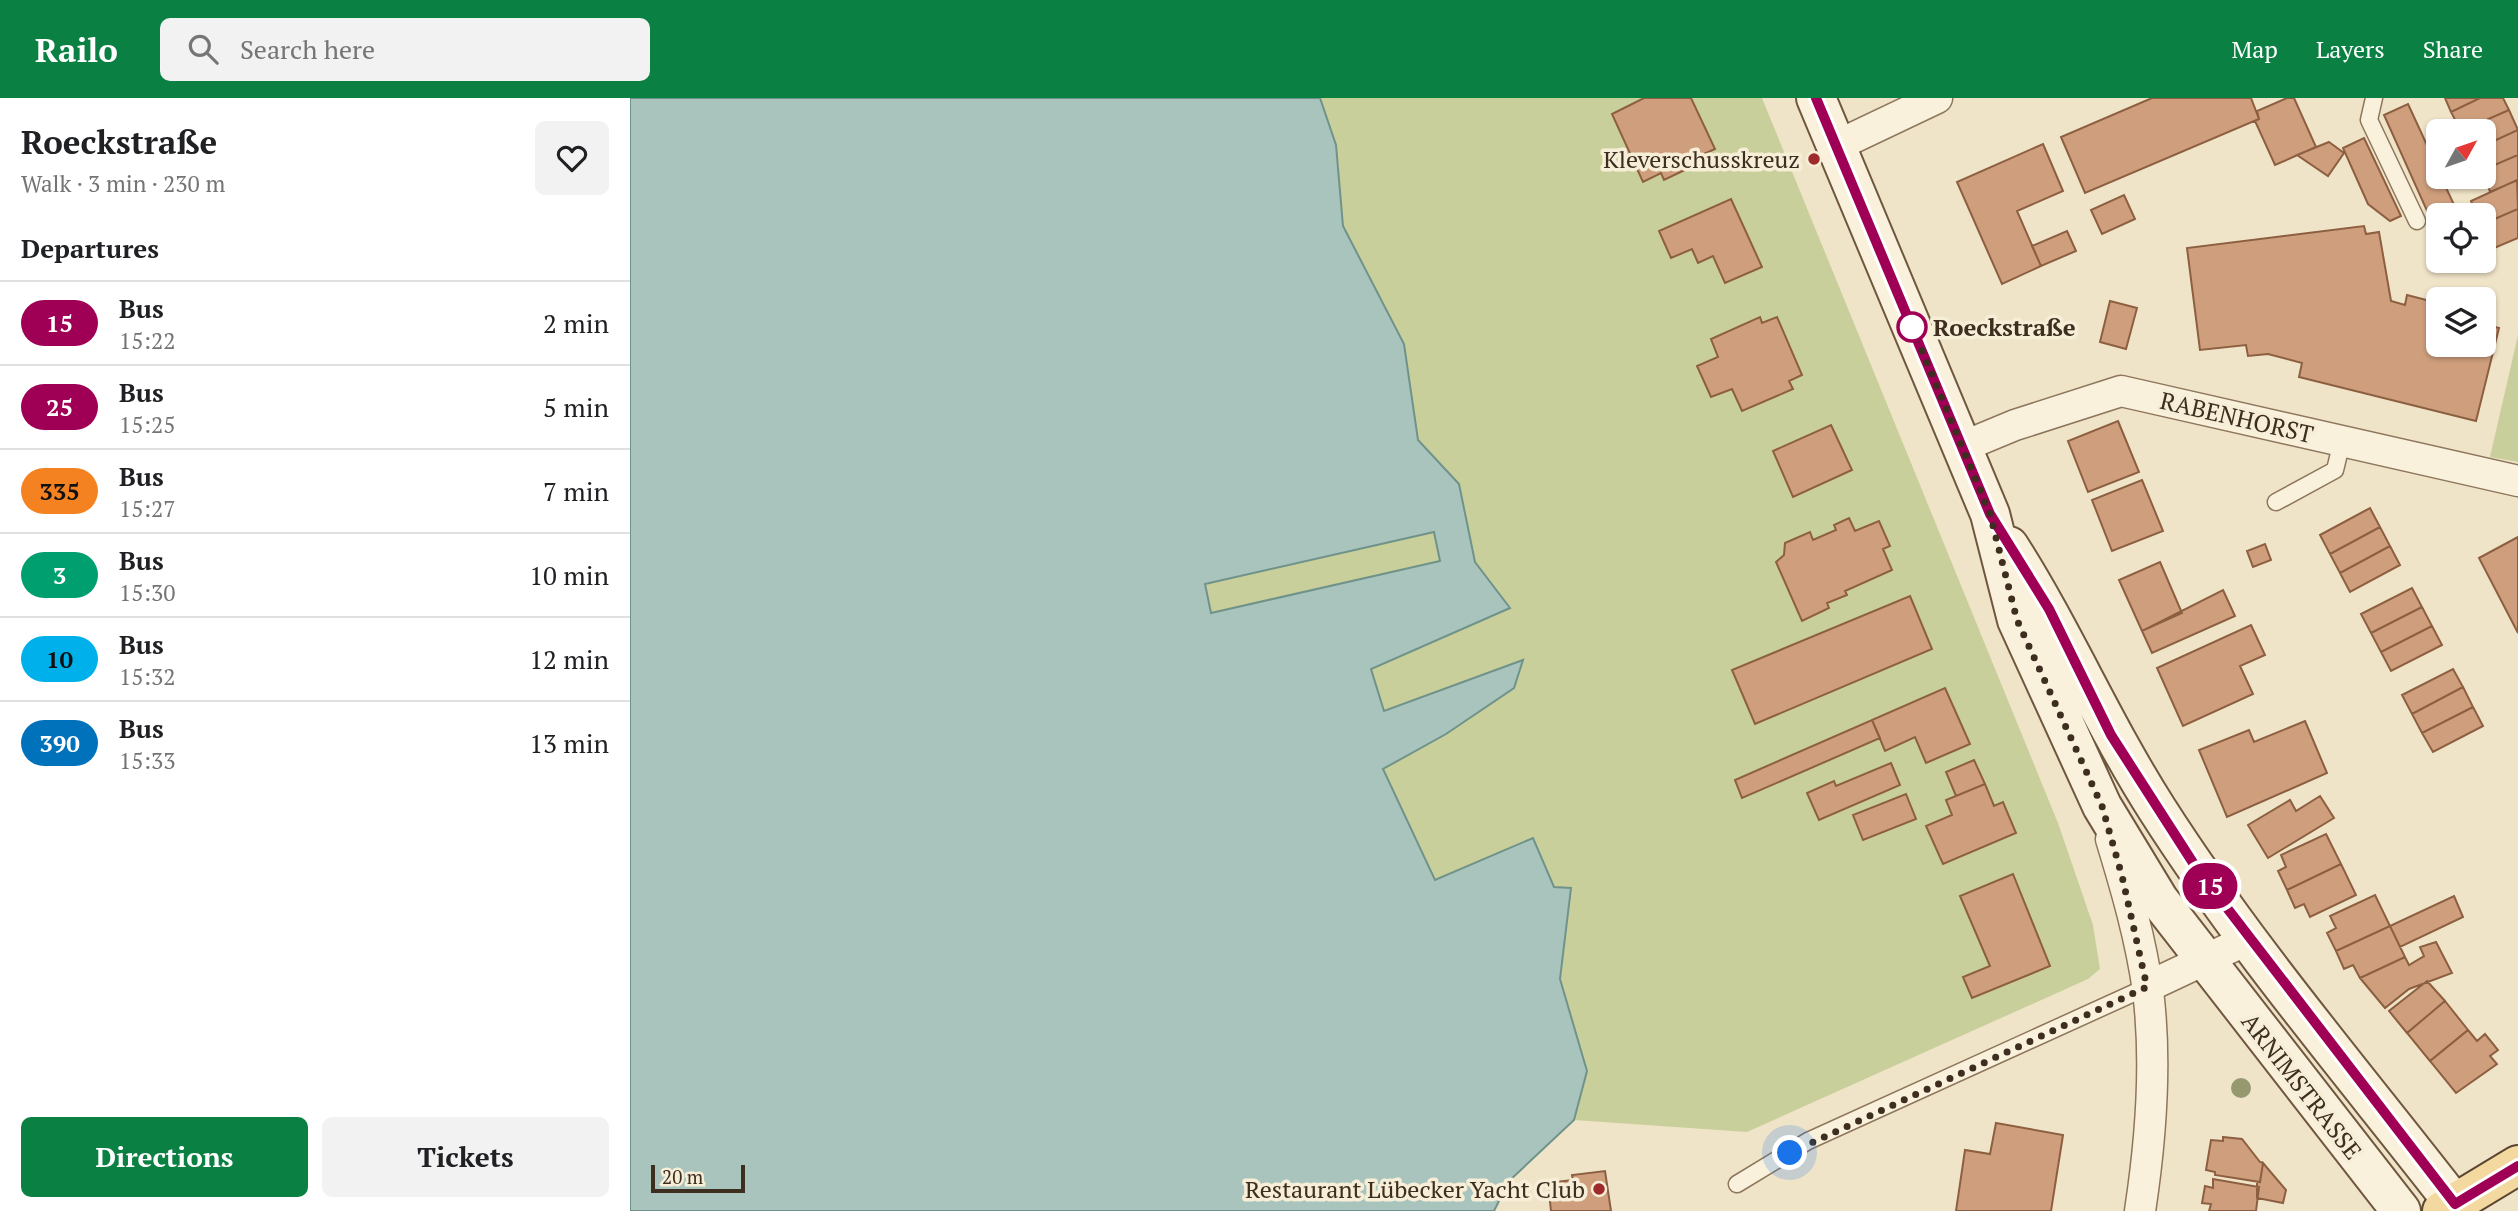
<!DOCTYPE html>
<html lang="en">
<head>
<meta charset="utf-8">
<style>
  :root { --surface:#fff; --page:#f2f2f2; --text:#202124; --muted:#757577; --line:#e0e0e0; --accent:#0b8043 }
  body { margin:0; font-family:"PT Serif",serif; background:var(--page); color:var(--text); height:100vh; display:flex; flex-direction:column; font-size:26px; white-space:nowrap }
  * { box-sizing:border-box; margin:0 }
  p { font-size:23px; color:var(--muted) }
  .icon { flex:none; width:38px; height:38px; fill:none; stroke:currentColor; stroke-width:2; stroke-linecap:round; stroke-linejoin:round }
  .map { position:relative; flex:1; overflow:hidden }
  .sheet { display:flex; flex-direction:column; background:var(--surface); width:630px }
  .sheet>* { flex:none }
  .badge { padding:0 14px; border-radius:23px; font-size:24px; line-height:46px }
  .needle { width:46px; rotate:50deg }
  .tools { position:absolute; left:1796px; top:21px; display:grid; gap:14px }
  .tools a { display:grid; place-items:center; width:70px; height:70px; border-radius:10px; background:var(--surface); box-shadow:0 2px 5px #0004; font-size:35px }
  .scale { position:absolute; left:21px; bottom:18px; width:94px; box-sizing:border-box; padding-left:7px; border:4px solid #3d2e20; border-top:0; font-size:19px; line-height:24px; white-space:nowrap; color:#3d2e20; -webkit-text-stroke:5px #f7eed8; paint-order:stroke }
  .you { position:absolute; width:35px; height:35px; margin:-18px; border:5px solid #fff; border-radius:50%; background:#1a73e8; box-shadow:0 0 0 10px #1a73e833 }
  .map>.badge { position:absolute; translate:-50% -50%; box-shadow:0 0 0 4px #fff }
  h2 { padding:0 21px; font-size:26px; line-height:63px }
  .round { display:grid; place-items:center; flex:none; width:74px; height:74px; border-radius:10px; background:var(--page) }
  .head { display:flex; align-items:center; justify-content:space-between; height:119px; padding:0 21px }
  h1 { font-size:33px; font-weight:700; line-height:52px }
  .primary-button { display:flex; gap:14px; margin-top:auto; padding:14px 21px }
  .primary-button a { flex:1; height:80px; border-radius:10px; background:var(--accent); color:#fff; font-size:28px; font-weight:700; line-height:80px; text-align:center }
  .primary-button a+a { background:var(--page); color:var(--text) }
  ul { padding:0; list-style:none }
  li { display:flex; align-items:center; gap:21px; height:84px; padding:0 21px; border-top:2px solid var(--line) }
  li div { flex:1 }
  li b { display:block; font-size:26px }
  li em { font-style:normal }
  li .badge { min-width:77px; font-weight:700; text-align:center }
  header { display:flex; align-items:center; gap:42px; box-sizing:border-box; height:98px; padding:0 35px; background:var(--accent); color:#fff }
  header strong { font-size:33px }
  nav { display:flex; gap:38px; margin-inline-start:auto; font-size:24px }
  .search { width:490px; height:63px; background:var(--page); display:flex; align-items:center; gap:18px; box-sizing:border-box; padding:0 24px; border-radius:10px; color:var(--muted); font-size:26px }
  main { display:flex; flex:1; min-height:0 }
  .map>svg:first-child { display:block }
  .green { fill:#c9cf9b }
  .water { fill:#a9c4bc; stroke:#6f938a; stroke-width:2; fill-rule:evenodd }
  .building { fill:#cf9f7d; stroke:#8d5f41; stroke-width:2 }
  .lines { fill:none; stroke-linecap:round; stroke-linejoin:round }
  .service-casing { stroke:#8d765c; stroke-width:19 }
  .minor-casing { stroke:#8d765c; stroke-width:33 }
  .secondary-casing { stroke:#6f573f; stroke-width:42 }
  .primary-casing { stroke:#5b4430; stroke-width:42 }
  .service { stroke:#faf1dc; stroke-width:16 }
  .minor { stroke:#faf1dc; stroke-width:30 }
  .secondary { stroke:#faf1dc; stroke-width:38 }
  .primary { stroke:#f3d9a0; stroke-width:38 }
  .tree { fill:#96986f }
  .line-casing { stroke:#fff; stroke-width:16 }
  .line { stroke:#9f0055; stroke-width:10 }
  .walk { stroke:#3d2e20; stroke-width:7; stroke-dasharray:0 12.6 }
  .poi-dot { fill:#9e2a2b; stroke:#f7eed8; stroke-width:2.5 }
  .stop-dot { fill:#fff; stroke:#9f0055; stroke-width:3.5 }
  .labels { text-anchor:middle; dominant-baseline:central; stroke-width:7; stroke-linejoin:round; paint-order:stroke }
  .poi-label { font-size:24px; fill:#3d2e20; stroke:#f7eed8; text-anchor:end }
  .stop-label { font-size:24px; font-weight:bold; fill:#3d2e20; stroke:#f7eed8; text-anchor:start }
  .street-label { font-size:24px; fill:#3d2e20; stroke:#f7eed8 }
</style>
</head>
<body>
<header>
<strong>Railo</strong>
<div class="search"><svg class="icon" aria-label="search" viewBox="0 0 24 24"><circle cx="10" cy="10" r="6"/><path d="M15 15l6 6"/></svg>Search here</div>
<nav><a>Map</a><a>Layers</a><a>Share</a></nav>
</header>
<main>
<section class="sheet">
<div class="head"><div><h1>Roeckstraße</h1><p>Walk · 3 min · 230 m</p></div><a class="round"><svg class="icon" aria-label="heart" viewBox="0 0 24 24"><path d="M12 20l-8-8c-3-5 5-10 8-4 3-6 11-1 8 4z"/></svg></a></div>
<h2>Departures</h2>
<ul>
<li><span class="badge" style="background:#9f0055;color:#fff">15</span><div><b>Bus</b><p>15:22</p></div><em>2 min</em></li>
<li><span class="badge" style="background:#9f0055;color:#fff">25</span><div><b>Bus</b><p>15:25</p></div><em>5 min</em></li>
<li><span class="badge" style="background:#f58220;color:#111">335</span><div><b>Bus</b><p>15:27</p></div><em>7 min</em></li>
<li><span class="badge" style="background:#009f6f;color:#fff">3</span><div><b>Bus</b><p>15:30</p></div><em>10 min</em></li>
<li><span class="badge" style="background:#00b0ea;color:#111">10</span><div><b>Bus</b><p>15:32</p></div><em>12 min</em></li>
<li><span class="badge" style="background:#0072bc;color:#fff">390</span><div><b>Bus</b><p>15:33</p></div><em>13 min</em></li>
</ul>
<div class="primary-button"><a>Directions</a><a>Tickets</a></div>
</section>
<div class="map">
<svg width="1888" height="1113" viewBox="0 0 1888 1113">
  <rect width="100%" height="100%" fill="#f0e4c8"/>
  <!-- green -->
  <path class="green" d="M690 0H1132L1428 725 1463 827 1470 871 1458 881 1117 1034 944 1022 957 973 930 881 941 790 924 789 903 741 805 782 752 670 816 636 884 591 893 563 754 613 741 571 879 510 845 464 829 386 788 342 774 246 713 128 706 47Z
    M1888 237V364L1860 359Z
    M804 433 811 463 581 516 575 486Z"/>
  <!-- water -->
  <path class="water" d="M0 0H690L706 47 713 128 774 246 788 342 829 386 845 464 880 510 741 571 754 613 893 562 884 590 816 636 753 671 805 782 903 740 924 789 941 790 930 881 957 973 944 1022 879 1083 864 1113H0ZM804 434 810 463 581 515 575 486Z"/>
  <!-- building -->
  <path class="building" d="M1014 0H1061L1085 51 1054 65 1057 71 1034 82 1031 75 1013 84 982 16Z
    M1522 0H1621L1629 21 1455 95 1431 39Z
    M1657 0H1664L1686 49 1645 67 1625 23 1629 21 1627 13Z
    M1815 0H1850L1821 14Z
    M1850 0H1873L1879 12 1831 33 1821 14Z
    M1778 6 1808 71V79H1811L1827 113 1808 117V121L1802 124 1754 17Z
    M1879 12 1888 32 1853 48V33H1831Z
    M1888 32V57L1853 72V48Z
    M1734 40 1771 118 1760 123 1738 106 1713 50Z
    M1699 44 1714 55 1698 78 1667 57Z
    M1413 46 1433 93 1387 113 1411 168 1372 186 1327 84Z
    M1888 57V82L1860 94 1853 72Z
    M1887 82 1888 111 1853 126V117H1847L1841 103Z
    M1494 97 1505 121 1472 136 1461 112Z
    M1101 101 1132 169 1095 185 1083 158 1068 165 1062 151 1041 160 1029 133Z
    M1888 111V140L1862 151 1853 126Z
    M1734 128 1736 136 1749 134 1761 203 1775 207 1777 197 1808 205V247H1853V226L1869 230 1846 323 1669 279 1672 265 1638 256 1618 258 1616 247 1570 252 1557 150Z
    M1437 133 1446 153 1411 168 1402 148Z
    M1480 203 1507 210 1496 251 1470 244Z
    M1130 219 1132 225 1147 219 1172 277 1159 283 1163 291 1112 313 1102 291 1081 299 1067 268 1088 259 1081 241Z
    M1488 323 1509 374 1458 394 1438 343Z
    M1201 327 1222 372 1163 399 1143 353Z
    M1512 382 1533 433 1482 453 1462 402Z
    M1740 410 1750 429 1700 456 1690 437Z
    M1219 420 1225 433 1249 423 1260 448 1253 451 1262 472 1215 493 1217 497 1197 505 1199 510 1172 523 1146 464 1154 457 1155 445 1180 434 1183 442 1206 432 1204 427Z
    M1750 429 1760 448 1710 475 1700 456Z
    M1888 439V535L1849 460Z
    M1635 446 1641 462 1623 469 1617 453Z
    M1760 448 1770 467 1720 494 1710 475Z
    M1530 464 1552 515 1512 533 1489 482Z
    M1782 490 1792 509 1741 535 1731 516Z
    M1593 492 1605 518 1522 555 1512 533Z
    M1280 498 1302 551 1125 626 1102 572Z
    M1792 509 1802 528 1751 554 1741 535Z
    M1621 527 1635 557 1610 568 1623 596 1553 628 1527 570Z
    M1802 528 1812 547 1761 573 1751 554Z
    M1823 571 1833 589 1782 616 1772 597Z
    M1833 589 1843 609 1792 635 1782 616Z
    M1315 590 1340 646 1296 665 1285 639 1255 653 1242 622Z
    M1843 609 1853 628 1803 654 1792 635Z
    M1242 622 1250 640 1112 700 1105 682Z
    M1675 623 1697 675 1597 719 1569 652 1619 632 1624 644Z
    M1344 662 1355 686 1326 698 1316 674Z
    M1261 665 1270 687 1189 722 1177 695 1204 683 1206 688Z
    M1355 686 1364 708 1373 704 1386 735 1313 766 1296 728 1322 717 1316 702Z
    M1276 696 1286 721 1233 742 1223 717Z
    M1690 698 1704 720 1638 760 1618 727 1660 702 1666 713Z
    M1696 736 1711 766 1657 792 1648 773 1656 769 1651 757Z
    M1711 766 1726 797 1680 819 1674 806 1665 810 1657 792Z
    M1383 776 1420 868 1342 900 1333 879 1360 868 1330 798Z
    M1745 797 1760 828 1706 853 1697 835 1706 830 1700 818Z
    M1824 798 1833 819 1770 849 1760 828Z
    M1760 828 1775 859 1730 880 1723 867 1714 871 1706 853Z
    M1806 844 1822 875 1779 891 1755 910 1730 880 1775 859 1779 867 1794 858 1790 849Z
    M1797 883 1815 903 1777 935 1759 913Z
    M1815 903 1838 932 1800 963 1777 935Z
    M1838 932 1847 943 1855 936 1868 952 1860 958 1867 966 1826 995 1800 963Z
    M1366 1025 1433 1037 1421 1113H1326L1335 1052 1360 1056Z
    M1593 1039 1612 1041 1630 1064 1633 1065 1630 1084 1585 1077V1074L1576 1072 1581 1042 1593 1043Z
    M1633 1065 1656 1092 1653 1105 1627 1100V1084H1630Z
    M975 1073 981 1113H921L918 1085 943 1082 942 1077Z
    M1583 1081 1629 1089 1626 1113H1579L1581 1106 1572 1105 1575 1088 1583 1090Z"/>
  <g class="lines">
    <defs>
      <path id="service" d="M1744 0 1739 22 1787 123
        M1646 404 1705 372 1712 343
        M1107 1086 1178 1043 1517 889"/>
      <path id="minor" d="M1206 48 1307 0
        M1332 349 1385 327 1491 293 1888 383
        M1481 741C1496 790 1511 842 1518 893 1527 965 1521 1041 1510 1113
        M1517 889 1619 841"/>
      <path id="secondary" d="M1186 0 1360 416 1387 522 1472 708 1529 802 1771 1113
        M1379 448C1434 534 1472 625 1527 711 1617 852 1728 981 1830 1113"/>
      <path id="primary" d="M1812 1113 1888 1067"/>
    </defs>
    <!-- service casing -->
    <use href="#service" class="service-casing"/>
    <!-- minor casing -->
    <use href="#minor" class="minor-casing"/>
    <!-- secondary casing -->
    <use href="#secondary" class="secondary-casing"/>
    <!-- primary casing -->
    <use href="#primary" class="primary-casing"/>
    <!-- service -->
    <use href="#service" class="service"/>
    <!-- minor -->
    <use href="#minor" class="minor"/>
    <!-- secondary -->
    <use href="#secondary" class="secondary"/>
    <!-- primary -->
    <use href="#primary" class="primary"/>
  </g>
  <!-- trees -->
  <circle class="tree" cx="1611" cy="990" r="10"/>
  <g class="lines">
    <defs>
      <path id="line" d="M1186 0 1360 416 1419 511 1481 637 1567 771 1825 1106 1888 1068"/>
    </defs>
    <!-- line casing -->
    <use href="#line" class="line-casing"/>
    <!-- line -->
    <use href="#line" class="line"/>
    <!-- walk -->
    <path class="walk" d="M1160 1055 1517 889 1492 778 1472 708 1387 522 1360 416 1280 224 1282 229"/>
  </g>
  <!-- markers -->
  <g class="poi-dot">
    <circle cx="1184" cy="61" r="7"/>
    <circle cx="969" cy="1091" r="7"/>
  </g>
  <circle class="stop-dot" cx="1282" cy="229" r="14"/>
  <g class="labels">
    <!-- poi labels -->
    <g class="poi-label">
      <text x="1170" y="61">Kleverschusskreuz</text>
      <text x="955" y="1091">Restaurant Lübecker Yacht Club</text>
    </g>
    <!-- stop labels -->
    <g class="stop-label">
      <text x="1303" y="229">Roeckstraße</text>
    </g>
    <!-- street labels -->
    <g class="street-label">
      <text transform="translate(1607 319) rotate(13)">RABENHORST</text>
      <text transform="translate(1672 988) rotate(52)">ARNIMSTRASSE</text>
    </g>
  </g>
</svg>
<div class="tools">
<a><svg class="needle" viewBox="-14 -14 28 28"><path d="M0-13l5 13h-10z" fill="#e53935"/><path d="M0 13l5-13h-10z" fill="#757577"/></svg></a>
<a><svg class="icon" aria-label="locate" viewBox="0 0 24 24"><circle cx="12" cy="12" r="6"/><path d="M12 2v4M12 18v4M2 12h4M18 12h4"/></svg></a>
<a><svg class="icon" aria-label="layers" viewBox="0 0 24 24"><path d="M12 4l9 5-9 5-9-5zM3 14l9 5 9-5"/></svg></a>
</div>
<div class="scale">20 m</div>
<div class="you" style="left:1160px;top:1055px"></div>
<b class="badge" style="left:1580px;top:788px;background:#9f0055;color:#fff">15</b>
</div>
</main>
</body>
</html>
